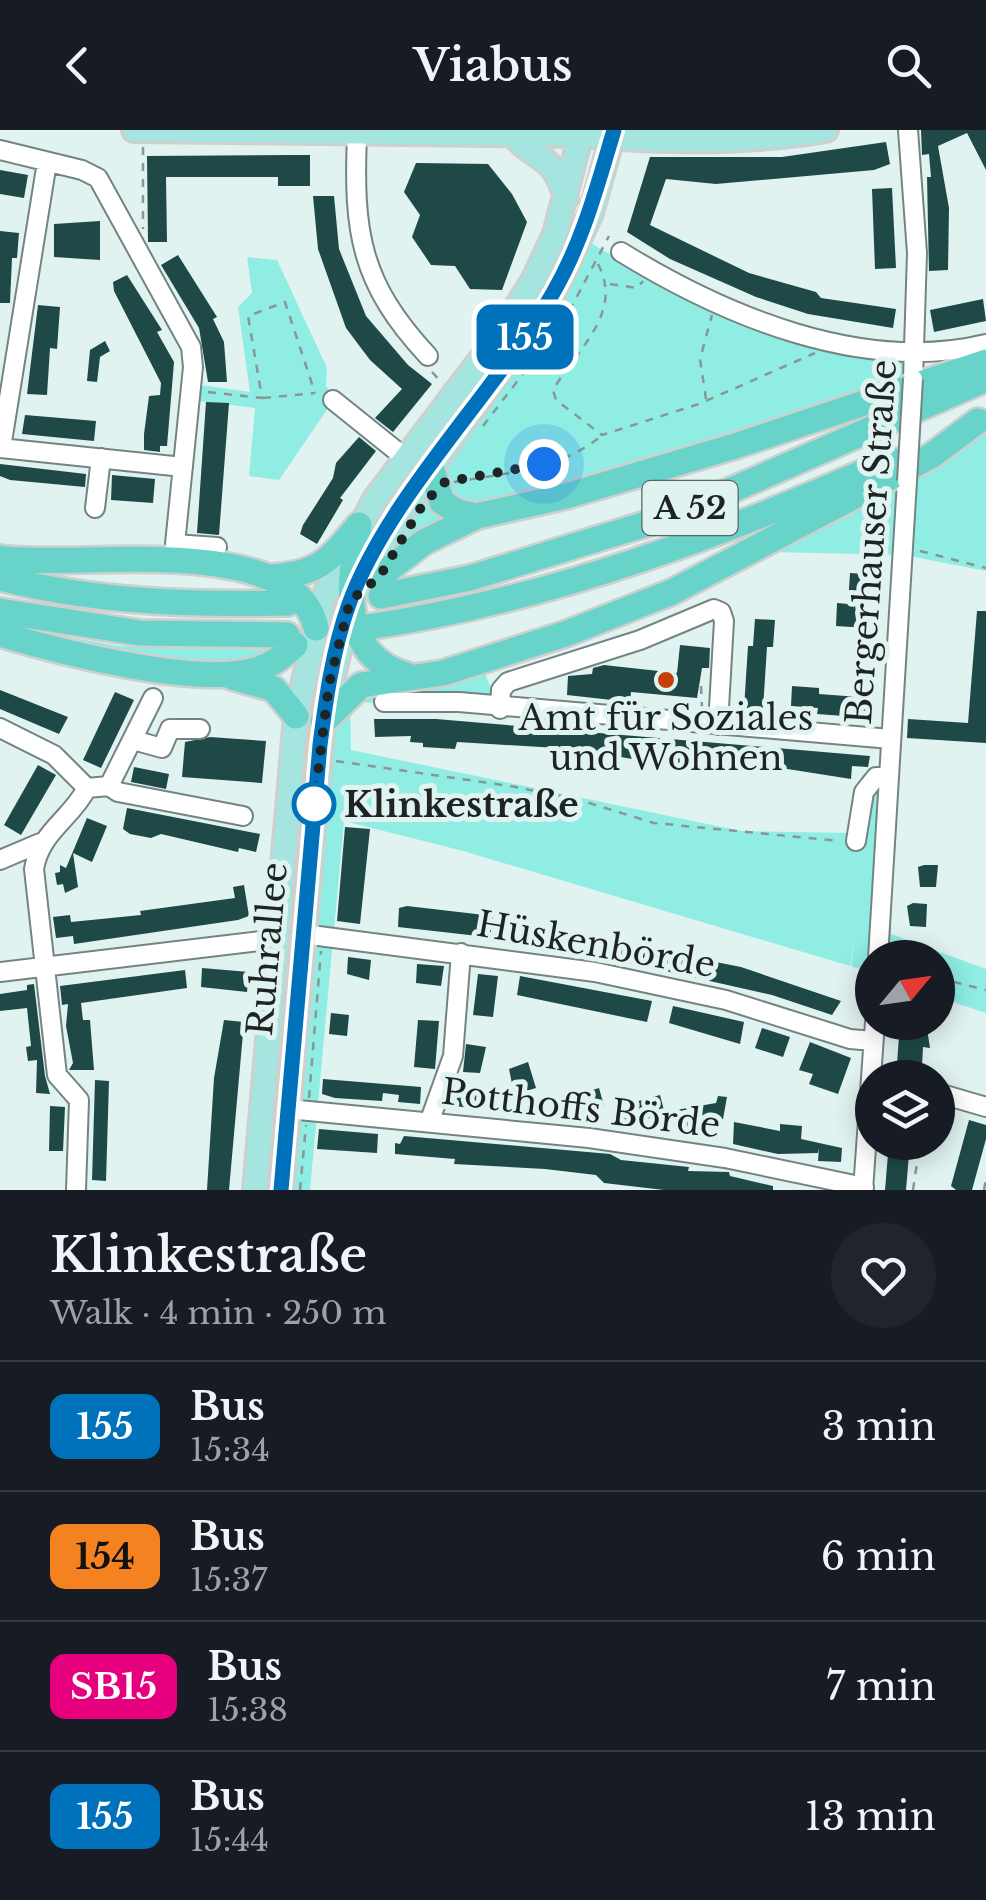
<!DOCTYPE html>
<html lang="en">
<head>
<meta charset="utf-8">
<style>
  :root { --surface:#171b24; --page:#20242c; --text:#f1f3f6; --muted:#9ea1a6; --line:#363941 }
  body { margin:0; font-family:"Libre Baskerville",serif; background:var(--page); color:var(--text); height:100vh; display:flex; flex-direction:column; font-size:38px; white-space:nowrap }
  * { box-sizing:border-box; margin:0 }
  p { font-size:32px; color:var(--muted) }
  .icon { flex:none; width:55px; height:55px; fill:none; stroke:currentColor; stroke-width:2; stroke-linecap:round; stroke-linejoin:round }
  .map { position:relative; height:1060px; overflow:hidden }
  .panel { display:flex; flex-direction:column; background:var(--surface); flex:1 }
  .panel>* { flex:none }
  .badge { padding:0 20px; border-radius:15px; font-size:35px; line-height:65px }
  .needle { width:65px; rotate:61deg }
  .tools { position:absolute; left:855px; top:810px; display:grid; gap:20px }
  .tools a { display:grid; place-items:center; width:100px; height:100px; border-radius:50%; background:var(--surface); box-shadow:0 5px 25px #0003; font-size:50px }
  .you { position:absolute; width:50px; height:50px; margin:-25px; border:8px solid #fff; border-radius:50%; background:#1a73e8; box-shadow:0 0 0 15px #1a73e833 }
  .map>.badge { position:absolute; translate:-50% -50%; box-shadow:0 0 0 5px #fff }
  .round { display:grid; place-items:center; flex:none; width:105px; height:105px; border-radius:52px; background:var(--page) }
  .headline { display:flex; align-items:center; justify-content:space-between; height:170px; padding:0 50px }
  h1 { font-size:48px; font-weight:600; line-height:75px }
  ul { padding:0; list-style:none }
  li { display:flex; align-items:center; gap:30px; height:130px; padding:0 50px; border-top:2px solid var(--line) }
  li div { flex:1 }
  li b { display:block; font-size:38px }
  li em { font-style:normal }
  li .badge { min-width:110px; font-weight:700; text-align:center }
  header { display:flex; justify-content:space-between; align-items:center; height:130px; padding:0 50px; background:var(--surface); font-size:45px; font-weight:600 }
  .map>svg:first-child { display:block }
  .green { fill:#8fede4 }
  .building { fill:#1f4946 }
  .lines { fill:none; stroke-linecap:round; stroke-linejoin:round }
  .minor-casing { stroke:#748482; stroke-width:22 }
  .major-casing { stroke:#cecfcf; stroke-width:28 }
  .highway-casing { stroke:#cecfcf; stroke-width:30 }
  .path { stroke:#8a9695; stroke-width:2.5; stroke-dasharray:8 8; stroke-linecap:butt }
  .minor { stroke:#fff; stroke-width:18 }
  .major { stroke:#a4e5df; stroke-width:22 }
  .highway { stroke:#68d3c9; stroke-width:25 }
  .minor-bridge-casing { stroke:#748482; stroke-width:22; stroke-linecap:butt }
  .minor-bridge { stroke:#fff; stroke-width:18 }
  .line-casing { stroke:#fff; stroke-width:22 }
  .line { stroke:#0072bc; stroke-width:15 }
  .walk { stroke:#1e2423; stroke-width:10; stroke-dasharray:0 18 }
  .poi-dot { fill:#c73f09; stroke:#e1f3f1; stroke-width:4 }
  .stop-dot { fill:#fff; stroke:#0072bc; stroke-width:5 }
  .labels { text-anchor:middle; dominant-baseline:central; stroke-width:10; stroke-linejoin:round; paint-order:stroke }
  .shield { fill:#e1f3f1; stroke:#586261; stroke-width:2.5 }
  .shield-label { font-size:32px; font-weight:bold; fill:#1e2423 }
  .street-label { font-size:35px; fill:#1e2423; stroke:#e1f3f1 }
  .poi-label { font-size:35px; fill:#1e2423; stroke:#e1f3f1 }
  .stop-label { font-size:35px; font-weight:bold; fill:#1e2423; stroke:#e1f3f1; text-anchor:start }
</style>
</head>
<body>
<header><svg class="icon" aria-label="back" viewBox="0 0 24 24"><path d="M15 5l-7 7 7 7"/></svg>Viabus<svg class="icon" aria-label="search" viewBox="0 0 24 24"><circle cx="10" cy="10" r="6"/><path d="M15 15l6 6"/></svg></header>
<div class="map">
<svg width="986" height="1060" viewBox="0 0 986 1060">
  <rect width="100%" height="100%" fill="#e1f3f1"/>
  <!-- green -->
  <path class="green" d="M585 110 709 180 768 198 914 222 912 258 807 292 472 378 391 419 440 330Z
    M247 127 277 130 327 238 326 256 335 268 279 350 249 346 255 278 199 271 201 255 250 262 238 177 252 163Z
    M986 303V441L904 425 771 422Z
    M0 495 119 516 275 520 246 536 143 529Z
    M484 541 499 578 355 572 367 560Z
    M306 555 350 566 351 620 741 701 853 703 858 699 862 645 888 646 893 723 891 804 986 839V883L938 867V828H872V843L851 836 854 809 850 836 463 721 344 691 310 1060H256Z"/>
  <!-- building -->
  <path class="building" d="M921 0H986V40L967 3 938 16 949 78 948 140 929 141 927 47H931L929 24 922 25Z
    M886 12 890 34 874 40 716 54 666 49 650 95 749 143 816 162 821 168 896 179 893 198 808 184 756 167 670 129 627 102 650 27H782Z
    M291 25H310V56H278V47H166L167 112H148L147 26Z
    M416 33 488 34 512 64 527 92 502 160 470 159 455 136 431 135 412 107 420 85 404 62Z
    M0 40 28 45 24 68 0 64Z
    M892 58 896 138 875 139 872 59Z
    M313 66H334L339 119 366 186 408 235 432 254 393 302 375 288 402 259 370 230 346 198 318 119Z
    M100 91V130L54 127V94Z
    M0 101 19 103 17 128H12L10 173H0Z
    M178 125 217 187 213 189 224 212 227 252H208L199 198 161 135Z
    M127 145 162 200 157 202 174 232 167 316H160V322L144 320V304L149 266 160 265 161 253 114 161 113 152Z
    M983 169 986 191 934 202 930 180Z
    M38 175 60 177 57 219 50 218 47 265 27 264Z
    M105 211 110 221 100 227 97 252 87 251 90 220Z
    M206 272 229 273 219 405 197 403Z
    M25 285 96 291 94 311 22 304Z
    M359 307 376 321 340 368 343 370 317 414 300 404 303 395 333 348 336 333Z
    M0 334 86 344 85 357 10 350 0 346Z
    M112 345 155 349 153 373 111 370Z
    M850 443 880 445 879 464 869 463 867 498 836 496 837 473 848 474Z
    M977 481H986V613L907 608 908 589 968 593Z
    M755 489 775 490 773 517H767L763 579 744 578 748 516H753Z
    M680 515 710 518 709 538H702L697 568 631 562 630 572 567 565 568 546 592 544 593 538 604 535 677 543Z
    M792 556 819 558V564L872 568 871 588 817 584 818 578 791 576Z
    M0 560 68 587 59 604 0 579Z
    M115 562 134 570 101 638 83 630Z
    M374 589H436L870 626 868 637 852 636 851 649 762 635 733 634V640L685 638 574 619 457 612 455 619 423 617V613L410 612 411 606 375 607Z
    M210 607 266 611 262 653 182 647 185 612Z
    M38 635 56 645 21 705 4 695Z
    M134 637 169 644 166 659 131 652Z
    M127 678 260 704 256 722 239 718 238 722 161 704 151 708 130 704 123 699Z
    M87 688 107 696 92 732 73 723 78 757 65 763 63 754 57 755 55 743 60 742V735L66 738Z
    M345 697 370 699 360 794 337 791Z
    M924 735H938L936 757H920L918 737Z
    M244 755 249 786 238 790 74 814 73 806 56 808 53 787 70 785 71 792 141 785 140 781 235 768 233 757Z
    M913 773 927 774 926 797 910 796 907 776Z
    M407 776 493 786 490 807 511 786 529 795 741 837 841 871 832 885 772 865 612 829 555 819 550 823 549 818 505 809 398 797 399 778Z
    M348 827 371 830 369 850 347 844Z
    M417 834 444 836 441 856 416 853Z
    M202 838 249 842 247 862 201 857Z
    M185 840 187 858 81 873 83 890H90L94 940H69L73 933 66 896 68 874 62 875 60 856Z
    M478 844 498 846 493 887 473 885Z
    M520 846 652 871 647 892 517 865Z
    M34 854 45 946 50 964 36 963 37 930 28 931 26 917 31 916 27 878 0 881V864L27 860V855Z
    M673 876 744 892 740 914 669 893Z
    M331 883 349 885 347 906 329 904Z
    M224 890 244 892 229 1060H207L214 948Z
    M418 890 439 891 435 939 414 937Z
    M900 892H926L930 918 923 917 922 936 897 934Z
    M762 898 790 907 783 927 755 918Z
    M810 912 851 928 838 964 809 954 813 944 799 940Z
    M466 914 486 917 480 943 463 942Z
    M528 932 536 958 523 962 526 970 516 973 509 939Z
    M323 949 421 957 420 974 398 972 399 965 383 963 382 971 335 968 322 964Z
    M95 950 109 951 106 1051 92 1050Z
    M599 958 604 976 564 988 559 970Z
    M458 959 478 960 476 979 456 976Z
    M660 965 665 984 623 995 617 977Z
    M718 966 727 967 723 989 682 1001 676 980 716 973Z
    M50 976 65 977 63 1021H49Z
    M969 990 986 995V1009L972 1060H956L951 1056Z
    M734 992 780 1001V994L802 996 801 1009 842 1018 841 1032 818 1031 819 1018 818 1023 778 1024 733 1014Z
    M319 999 378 1004 377 1023 317 1019Z
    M404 1006 610 1024 621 1030 689 1037 688 1041 729 1042 730 1046 773 1056V1060H664L604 1053 596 1045 545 1039 454 1034 455 1029 395 1024V1013L400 1014Z
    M889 1012H910L906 1060H885Z"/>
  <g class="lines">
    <defs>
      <path id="minor" d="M908 0 917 123 913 249
        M357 5C353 102 360 153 428 226
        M0 20 82 40 98 48 191 217 193 237 175 414 217 417
        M621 122C725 186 862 244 986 214
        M333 270 404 327
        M0 318 183 337
        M1 318 47 32
        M95 378 101 328
        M384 572H459L891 609
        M500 579 501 560 508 552 640 510 714 479 721 482 724 491 718 595
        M0 598 54 625 87 658
        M133 610 162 618 170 599H200
        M109 656 153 568
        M87 658 109 656 118 662 243 686
        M856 711 864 662 876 647H889
        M0 730 40 713
        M303 804 595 842 726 870 850 909 873 911
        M878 828 907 351
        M0 842 277 809
        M938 963 986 977
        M288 979 589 1008 725 1028 864 1057
        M430 990 453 926 461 823
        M76 1060 79 970 57 945 34 739C40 702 71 689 87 658
        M863 1060 875 892"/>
      <path id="major" d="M134 0 581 5C661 12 746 14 826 0
        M514 6C537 33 552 21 566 68
        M255 1060 296 586 323 468 375 369 494 212 533 151 555 104 582 0
        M281 1060 323 592 350 471 401 382 554 162 591 83 614 0"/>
      <path id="highway" d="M431 337 442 372 458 382 477 386
        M359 395C349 453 337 526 409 546
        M0 428C73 440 295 399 316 498
        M380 446 424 412 477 386 566 366 735 316 986 232
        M271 447C320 444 329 430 359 395
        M0 448C95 472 190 475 288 473
        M381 466 470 448 672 386 986 249
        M0 481 140 503 287 505
        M368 497C548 470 725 405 891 330
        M0 504C60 522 197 557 255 540 271 536 283 526 295 515
        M232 547 274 559 296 586
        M323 592 361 555 443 543 565 504 672 462 931 326 978 291"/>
    </defs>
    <!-- minor casing -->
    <use href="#minor" class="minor-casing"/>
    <!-- major casing -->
    <use href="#major" class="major-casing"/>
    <!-- highway casing -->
    <use href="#highway" class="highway-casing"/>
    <!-- path -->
    <path class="path" d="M143 17V99
      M598 134C624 183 577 219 553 260L556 270 602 305 699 274 815 223
      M610 154 637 158 643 151
      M432 242 443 254
      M208 262 262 268 248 186 285 172 315 263
      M263 268 315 263
      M706 269 700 229 712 185
      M483 296 565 189 609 106
      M454 352C503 344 562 339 601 306
      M920 421 986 438
      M701 556 702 578
      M687 575V572
      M336 631 510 656 576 669 654 693 840 711
      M938 848 986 860
      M309 968 321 821
      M300 1060 306 995
      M913 1060 920 1012
      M984 1060 986 1049"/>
    <!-- minor -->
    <use href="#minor" class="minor"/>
    <!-- major -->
    <use href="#major" class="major"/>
    <!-- highway -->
    <use href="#highway" class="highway"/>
    <defs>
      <path id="minor-bridge" d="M907 351 913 249"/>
    </defs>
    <!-- minor-bridge casing -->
    <use href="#minor-bridge" class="minor-bridge-casing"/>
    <!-- minor-bridge -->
    <use href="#minor-bridge" class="minor-bridge"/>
  </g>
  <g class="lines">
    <defs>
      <path id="line" d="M281 1060 320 615C326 568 333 519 349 474 389 365 494 265 553 163 583 111 597 57 614 0"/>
    </defs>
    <!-- line casing -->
    <use href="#line" class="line-casing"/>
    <!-- line -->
    <use href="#line" class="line"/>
    <!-- walk -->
    <path class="walk" d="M314 674 329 554 350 471 380 446 423 374 445 352 544 334"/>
  </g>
  <!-- markers -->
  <circle class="poi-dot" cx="666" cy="550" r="10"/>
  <circle class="stop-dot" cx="314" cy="674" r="20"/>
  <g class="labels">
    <!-- shield labels -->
    <rect class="shield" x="642.5" y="351" width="95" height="54" rx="8"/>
    <g class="shield-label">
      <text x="690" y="378">A 52</text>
    </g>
    <!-- street labels -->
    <g class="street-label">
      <text transform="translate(871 412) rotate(-86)">Bergerhauser Straße</text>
      <text transform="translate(596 814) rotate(10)">Hüskenbörde</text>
      <text transform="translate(267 819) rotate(-85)">Ruhrallee</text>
      <text transform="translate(581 978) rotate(7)">Potthoffs Börde</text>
    </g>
    <!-- poi labels -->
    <g class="poi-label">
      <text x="666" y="587">Amt für Soziales<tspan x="666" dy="40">und Wohnen</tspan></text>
    </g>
    <!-- stop labels -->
    <g class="stop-label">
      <text x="344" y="674">Klinkestraße</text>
    </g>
  </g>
</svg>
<div class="tools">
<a><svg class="needle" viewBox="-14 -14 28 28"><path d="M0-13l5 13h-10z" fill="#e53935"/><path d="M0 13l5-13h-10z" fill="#9ea1a6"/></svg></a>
<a><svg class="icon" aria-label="layers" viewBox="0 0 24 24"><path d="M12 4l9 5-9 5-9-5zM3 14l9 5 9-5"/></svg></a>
</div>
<div class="you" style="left:544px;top:334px"></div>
<b class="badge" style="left:525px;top:207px;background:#0072bc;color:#fff">155</b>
</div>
<section class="panel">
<div class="headline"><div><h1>Klinkestraße</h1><p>Walk · 4 min · 250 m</p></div><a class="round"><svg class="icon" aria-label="heart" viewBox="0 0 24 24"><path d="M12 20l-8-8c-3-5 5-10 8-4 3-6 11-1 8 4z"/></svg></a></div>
<ul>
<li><span class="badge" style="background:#0072bc;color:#fff">155</span><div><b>Bus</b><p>15:34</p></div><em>3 min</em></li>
<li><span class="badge" style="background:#f58220;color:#111">154</span><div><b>Bus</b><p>15:37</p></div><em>6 min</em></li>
<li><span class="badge" style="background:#e6007e;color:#fff">SB15</span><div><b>Bus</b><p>15:38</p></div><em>7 min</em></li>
<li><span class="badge" style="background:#0072bc;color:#fff">155</span><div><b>Bus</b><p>15:44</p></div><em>13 min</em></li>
</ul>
</section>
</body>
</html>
